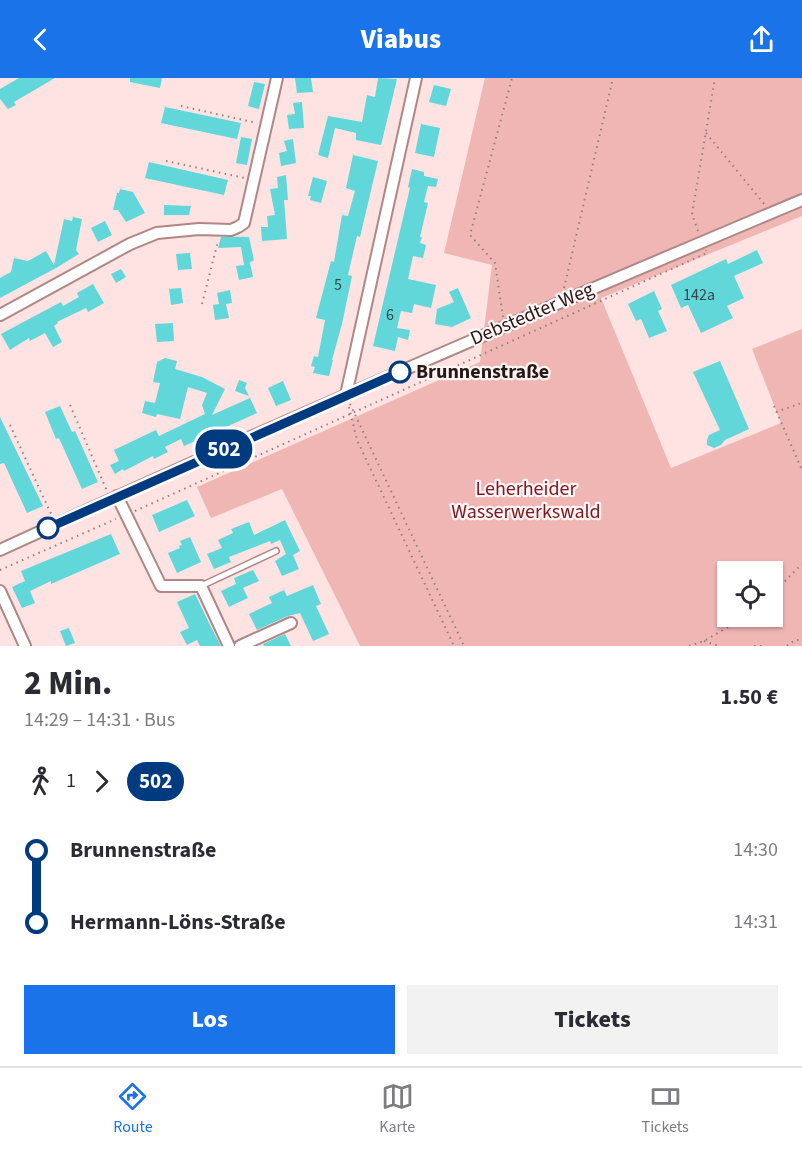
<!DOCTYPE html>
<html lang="de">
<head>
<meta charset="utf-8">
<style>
  :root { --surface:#fff; --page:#f2f2f3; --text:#2b2b33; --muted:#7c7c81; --line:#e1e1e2; --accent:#1a73e8 }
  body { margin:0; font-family:"Source Sans 3",sans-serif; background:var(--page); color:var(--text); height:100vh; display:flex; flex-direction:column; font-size:22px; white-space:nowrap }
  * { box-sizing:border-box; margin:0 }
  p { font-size:20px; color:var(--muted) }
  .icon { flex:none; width:33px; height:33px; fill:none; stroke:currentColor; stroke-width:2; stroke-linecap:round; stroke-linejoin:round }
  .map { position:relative; height:568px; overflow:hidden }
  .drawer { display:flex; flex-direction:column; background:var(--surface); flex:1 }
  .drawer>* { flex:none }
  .badge { padding:0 12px; border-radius:20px; font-size:21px; line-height:39px }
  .controls { position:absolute; left:717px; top:483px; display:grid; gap:12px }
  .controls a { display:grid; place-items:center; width:66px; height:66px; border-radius:0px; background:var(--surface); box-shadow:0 2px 4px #0004; font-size:30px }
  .map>.badge { position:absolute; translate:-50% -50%; box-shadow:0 0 0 3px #fff }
  .legs { display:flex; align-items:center; gap:9px; height:66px; padding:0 24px; font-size:20px }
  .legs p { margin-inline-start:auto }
  .overview { display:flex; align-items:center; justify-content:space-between; height:102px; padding:0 24px }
  h1 { font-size:33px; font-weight:800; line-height:45px }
  .primary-button { display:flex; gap:12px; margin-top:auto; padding:12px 24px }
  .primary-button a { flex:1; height:69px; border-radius:0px; background:var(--accent); color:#fff; font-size:24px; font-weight:800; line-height:69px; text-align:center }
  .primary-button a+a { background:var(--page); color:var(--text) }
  ul { padding:0 24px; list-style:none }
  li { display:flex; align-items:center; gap:21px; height:72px; font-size:22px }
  li i { display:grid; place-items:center; width:9px; height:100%; margin:0 8px; background:currentColor }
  li i::after { content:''; width:15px; height:15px; margin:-8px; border:4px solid; border-radius:50%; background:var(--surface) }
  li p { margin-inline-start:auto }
  li:first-child i { background:linear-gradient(#0000 50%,currentColor 0) }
  li:last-child i { background:linear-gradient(currentColor 50%,#0000 0) }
  header { display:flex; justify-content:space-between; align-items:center; height:78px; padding:0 24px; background:var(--accent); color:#fff; font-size:27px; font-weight:800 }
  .menu { display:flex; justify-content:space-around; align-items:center; height:84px; border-top:2px solid var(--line); background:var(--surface); font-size:16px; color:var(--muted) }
  .menu a { display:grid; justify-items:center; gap:3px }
  .menu .selected { color:var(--accent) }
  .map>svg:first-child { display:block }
  .green { fill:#efb6b4; fill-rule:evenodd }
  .building { fill:#61d7d9 }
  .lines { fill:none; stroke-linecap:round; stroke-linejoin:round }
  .service-casing { stroke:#af8786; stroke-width:8 }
  .minor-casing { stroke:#af8786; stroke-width:14 }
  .path { stroke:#95807f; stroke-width:2; stroke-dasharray:1.5 4.5; stroke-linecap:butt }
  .service { stroke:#fff; stroke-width:5 }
  .minor { stroke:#fff; stroke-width:10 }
  .line-1-casing { stroke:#fff; stroke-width:14 }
  .line-1 { stroke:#003b80; stroke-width:9 }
  .stop-1-dot { fill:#fff; stroke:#003b80; stroke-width:3 }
  .labels { text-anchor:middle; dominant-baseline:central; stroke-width:4.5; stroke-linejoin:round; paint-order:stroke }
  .number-label { font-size:16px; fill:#364848 }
  .street-label { font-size:20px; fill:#271818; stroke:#fef5f4 }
  .stop-label { font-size:20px; font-weight:bold; fill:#271818; stroke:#fef5f4; text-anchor:start }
  .park-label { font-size:20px; fill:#7d1722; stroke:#fef5f4 }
</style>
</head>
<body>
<header><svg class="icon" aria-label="back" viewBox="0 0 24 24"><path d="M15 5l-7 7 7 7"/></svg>Viabus<svg class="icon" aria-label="share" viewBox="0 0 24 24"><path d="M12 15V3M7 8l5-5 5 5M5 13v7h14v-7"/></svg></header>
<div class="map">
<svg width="802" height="568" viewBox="0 0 802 568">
  <rect width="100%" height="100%" fill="#fee3e2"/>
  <!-- green -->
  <path class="green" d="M485 0H802V138L601 220 671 390 781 345 752 271 802 251V568H360L282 411 211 440 197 409 480 284 492 187 444 175ZM728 494H772V538H728Z"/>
  <!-- building -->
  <path class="building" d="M19 0H55L14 24 16 27 8 31 0 21V11Z
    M130 0H162L160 10 130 4Z
    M295 0H311L313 14 297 15Z
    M378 0 397 1 381 67 356 62V55L335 50 328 80 318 77 328 38 362 44 367 17 375 19Z
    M254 4 265 6 259 31 248 28Z
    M434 7 451 11 446 28 429 24Z
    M302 24 304 50 289 51 287 37 295 36 293 25Z
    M165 29 241 45 237 61 161 45Z
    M421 46 440 50 434 79 415 75Z
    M241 59 252 61 247 87 236 85Z
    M293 61 296 85 281 88 279 75 287 73 284 63Z
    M353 77 378 83 360 159 357 158 348 197 352 198 342 246 332 282H333L329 298 313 295 315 289 311 288 314 278 318 279 325 242 316 240 331 183 334 184 342 137 348 138 355 113 346 110Z
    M149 84 228 102 224 117 145 100Z
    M412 91 424 94V98L438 101 436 109 428 108 424 124 428 125 420 159H422L420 165 426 167 423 180 413 178 408 201 436 207 431 230 414 226 412 235 401 233 397 250 410 252 408 262 398 259 395 273 373 268 410 110 408 109Z
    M286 97 288 122H284L287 161 262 163 261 149H268L267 138 275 137 270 111 278 110 277 99Z
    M313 99 327 103 321 125 310 122 311 118H308Z
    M120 111 133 114 145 135 126 144 118 132H113L117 115H119Z
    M164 127 191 128 189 137H164Z
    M73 139 82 141 76 172 79 176 56 190 0 220V200L11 194 14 180 28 183 46 173 54 187 64 141 72 143Z
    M105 143 112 157 98 164 91 150Z
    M221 159H249L254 182 248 186 250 185 253 199 239 202 236 188 244 187 241 169 218 170Z
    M757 172 763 185 734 198 744 220 727 228 733 240 701 255 688 227 681 230 671 207 726 181 728 186Z
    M190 175 192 191 178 192 176 176Z
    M121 191 126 199 116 205 111 196Z
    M93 206 104 225 88 234 86 230 57 244 58 245 54 248 62 264 53 269 45 255 30 263 29 260 10 272 1 256 61 224 63 228 79 219 77 215Z
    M181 210 183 225 171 227 169 211Z
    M458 210 471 240 452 249 435 246 437 231 454 224 449 214Z
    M230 212 232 225 226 226 229 240 215 242 213 227 219 226 217 215Z
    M654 213 662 231 658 233 667 253 649 260 641 241 636 243 628 226Z
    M173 245 174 263 157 264 155 246Z
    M165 280 177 283 175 291 202 299 225 311 212 337 250 320 257 335 184 368 181 361 165 369 168 374 154 381 153 378 124 393 123 391 115 396 110 387 119 383 114 372 156 352 159 358 205 336 202 327 207 315 188 309 180 341 157 336 156 339 142 335 145 323 155 325 160 305 153 304 157 284Z
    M720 283 749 351 725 362 721 367 714 370 707 367V362L709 357 720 352 693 294Z
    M239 302 247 305 245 310 249 318 235 313Z
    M283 303 291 322 276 328 268 310Z
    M60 328 72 354 75 353 98 404 82 411 59 360 56 361 45 334Z
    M0 339 43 428 27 435 4 385 0 386Z
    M187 422 195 438 159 454 152 437Z
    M285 442 300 473 293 477 299 491 282 498 275 483 286 476 280 462 271 466 270 463 229 479 231 484 214 491 207 476 222 470 218 462 233 455 231 451 249 444 254 457Z
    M111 456 120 476 51 506V503L30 513 35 525 22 530 12 509 25 503 21 493Z
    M190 459 201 484 177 495 168 475 180 470 179 468 182 467 180 463Z
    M253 492 259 503 243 510 248 520 229 529 221 513 236 506 234 500Z
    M313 507 321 526 316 528 329 556 313 563 300 535 288 538 257 552 249 536 272 525 269 519 284 512 287 518Z
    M195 516 211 549 221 568H200L197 562 187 567 180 554 189 550 177 524Z
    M69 550 75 565 66 568 60 553Z
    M285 556 291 568H264L263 566Z"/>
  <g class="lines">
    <defs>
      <path id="service" d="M201 508 276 473"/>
      <path id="minor" d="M0 237 130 166 157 155 199 151 231 152 238 149 244 145 277 0
        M346 317 416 0
        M117 418 161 508H201L229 568
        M0 472C265 350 533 235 802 122
        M0 513 25 568
        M240 568 291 545"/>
    </defs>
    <!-- service casing -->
    <use href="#service" class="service-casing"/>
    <!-- minor casing -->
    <use href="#minor" class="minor-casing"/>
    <!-- path -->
    <path class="path" d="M181 28 257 45
      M706 55 765 127
      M166 83 245 100
      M698 153 692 136 715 0
      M564 210 613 0
      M202 226 218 163
      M503 239 495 185 470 157 512 0
      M350 326 464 568
      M70 327 107 413
      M774 328 802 392
      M349 329 357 362 454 568
      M776 334 802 325
      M10 347 52 438
      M135 433 707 175 706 172
      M0 492 116 441
      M772 516 802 486
      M704 563 719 568
      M689 568 704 563 747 538
      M754 568H763
      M787 568 795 562H802"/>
    <!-- service -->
    <use href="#service" class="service"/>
    <!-- minor -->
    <use href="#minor" class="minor"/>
  </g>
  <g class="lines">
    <defs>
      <path id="line-1" d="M48 450 400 294"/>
    </defs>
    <!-- line-1 casing -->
    <use href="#line-1" class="line-1-casing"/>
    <!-- line-1 -->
    <use href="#line-1" class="line-1"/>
  </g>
  <!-- markers -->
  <g class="stop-1-dot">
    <circle cx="400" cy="294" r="10"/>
    <circle cx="48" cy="450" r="10"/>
  </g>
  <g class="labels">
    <!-- number labels -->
    <g class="number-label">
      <text x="338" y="207">5</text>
      <text x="699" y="217">142a</text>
      <text x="390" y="237">6</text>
    </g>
    <!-- street labels -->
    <g class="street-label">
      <text transform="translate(532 236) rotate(-23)">Debstedter Weg</text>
    </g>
    <!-- stop labels -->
    <g class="stop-label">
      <text x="416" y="294">Brunnenstraße</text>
    </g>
    <!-- park labels -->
    <g class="park-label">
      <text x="526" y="411">Leherheider<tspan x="526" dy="23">Wasserwerkswald</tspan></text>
    </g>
  </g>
</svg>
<div class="controls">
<a><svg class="icon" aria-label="locate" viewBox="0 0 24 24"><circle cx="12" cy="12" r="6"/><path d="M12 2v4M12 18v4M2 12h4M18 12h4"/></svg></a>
</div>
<b class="badge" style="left:224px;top:371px;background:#003b80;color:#fff">502</b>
</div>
<section class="drawer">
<div class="overview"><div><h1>2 Min.</h1><p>14:29 – 14:31 · Bus</p></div><b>1.50 €</b></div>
<div class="legs"><svg class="icon" aria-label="walk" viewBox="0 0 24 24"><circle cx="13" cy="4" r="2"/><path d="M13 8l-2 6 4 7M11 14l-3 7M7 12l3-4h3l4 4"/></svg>1<svg class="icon" aria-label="forward" viewBox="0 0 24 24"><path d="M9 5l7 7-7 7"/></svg><b class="badge" style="background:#003b80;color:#fff">502</b></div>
<ul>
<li><i style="color:#003b80"></i><b>Brunnenstraße</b><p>14:30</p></li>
<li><i style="color:#003b80"></i><b>Hermann-Löns-Straße</b><p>14:31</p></li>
</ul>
<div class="primary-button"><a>Los</a><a>Tickets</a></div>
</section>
<nav class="menu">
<a class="selected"><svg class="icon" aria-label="directions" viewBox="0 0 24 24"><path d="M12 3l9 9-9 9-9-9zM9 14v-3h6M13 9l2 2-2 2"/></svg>Route</a>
<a><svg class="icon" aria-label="map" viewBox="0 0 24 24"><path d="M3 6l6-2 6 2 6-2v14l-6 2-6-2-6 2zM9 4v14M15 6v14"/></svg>Karte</a>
<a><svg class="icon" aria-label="tickets" viewBox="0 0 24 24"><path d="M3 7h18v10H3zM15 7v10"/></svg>Tickets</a>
</nav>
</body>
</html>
